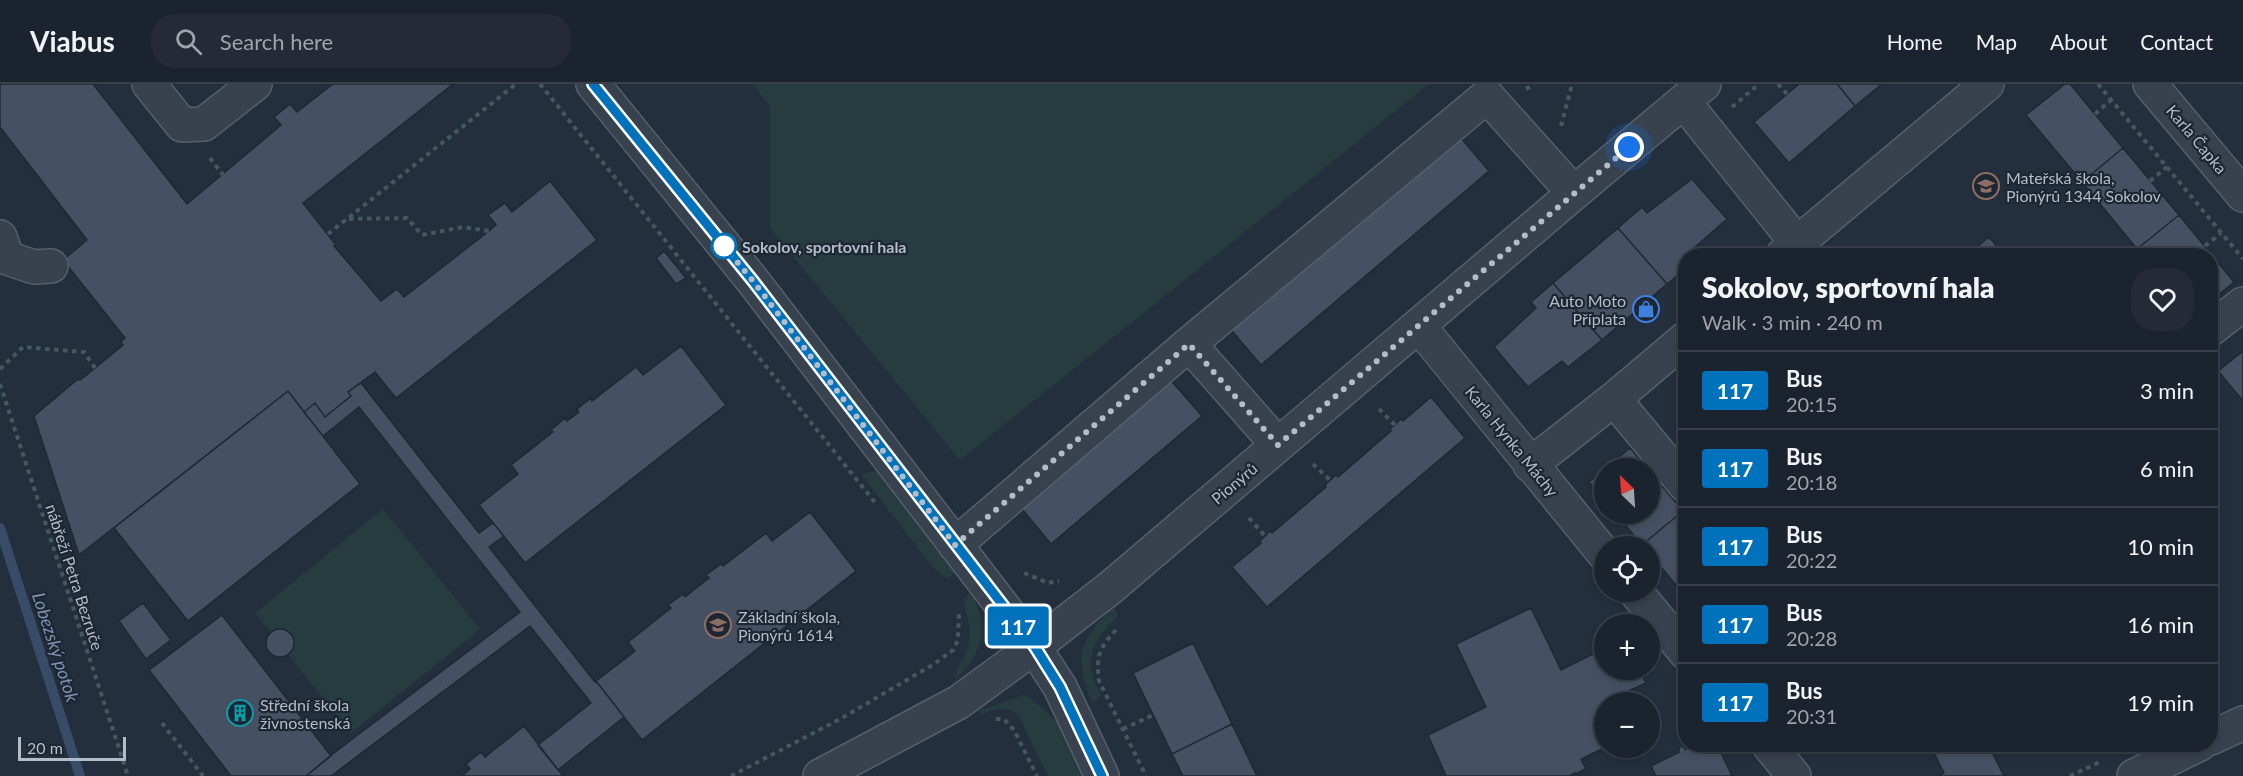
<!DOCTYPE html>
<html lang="en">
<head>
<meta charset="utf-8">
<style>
  :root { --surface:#1b232e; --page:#242b36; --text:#f1f3f6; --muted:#a0a4aa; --line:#39404a }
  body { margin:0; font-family:Lato,sans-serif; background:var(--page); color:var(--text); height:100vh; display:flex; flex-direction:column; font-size:22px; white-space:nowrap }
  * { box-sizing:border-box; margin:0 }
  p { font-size:20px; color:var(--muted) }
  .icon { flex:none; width:33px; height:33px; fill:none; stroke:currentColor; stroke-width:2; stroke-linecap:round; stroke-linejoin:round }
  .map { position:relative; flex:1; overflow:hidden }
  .panel { position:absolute; left:1678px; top:164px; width:540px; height:504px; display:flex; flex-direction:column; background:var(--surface); border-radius:24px; box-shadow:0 3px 9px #0003,0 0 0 2px var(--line) }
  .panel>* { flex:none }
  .badge { padding:0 12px; border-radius:4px; font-size:21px; line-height:39px }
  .needle { width:39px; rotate:335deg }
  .buttons { position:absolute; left:1594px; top:374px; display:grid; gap:12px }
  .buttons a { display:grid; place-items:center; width:66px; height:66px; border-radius:50%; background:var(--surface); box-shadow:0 3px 9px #0003,0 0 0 2px var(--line); font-size:30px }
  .scale { position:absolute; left:18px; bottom:15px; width:108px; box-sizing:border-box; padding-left:6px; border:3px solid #b4bcc9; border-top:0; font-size:16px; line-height:21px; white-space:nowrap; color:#b4bcc9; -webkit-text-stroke:4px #1d2633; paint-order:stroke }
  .you { position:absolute; width:30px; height:30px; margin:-15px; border:4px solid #fff; border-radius:50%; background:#1a73e8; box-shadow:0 0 0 9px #1a73e833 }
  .map>.badge { position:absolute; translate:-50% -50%; box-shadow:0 0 0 3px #fff }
  .round { display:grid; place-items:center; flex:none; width:63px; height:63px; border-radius:24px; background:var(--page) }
  .summary { display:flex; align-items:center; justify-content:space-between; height:102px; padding:0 24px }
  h1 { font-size:28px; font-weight:800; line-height:45px }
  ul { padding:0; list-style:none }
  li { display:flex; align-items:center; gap:18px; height:78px; padding:0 24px; border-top:2px solid var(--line) }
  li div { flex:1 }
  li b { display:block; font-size:22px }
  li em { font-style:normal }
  li .badge { min-width:66px; font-weight:700; text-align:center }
  header { display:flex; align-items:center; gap:36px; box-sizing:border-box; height:84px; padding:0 30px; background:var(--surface); border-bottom:2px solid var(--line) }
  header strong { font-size:28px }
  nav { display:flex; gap:33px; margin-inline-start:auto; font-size:21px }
  .search { width:420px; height:54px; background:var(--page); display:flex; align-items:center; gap:15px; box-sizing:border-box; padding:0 21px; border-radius:24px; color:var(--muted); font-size:22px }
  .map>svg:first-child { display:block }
  .green { fill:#263c3f }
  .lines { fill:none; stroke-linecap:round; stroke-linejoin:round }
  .stream { stroke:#394c67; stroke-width:10 }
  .building { fill:#455162; stroke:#1f2835; stroke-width:1.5 }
  .minor-casing { stroke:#565f6c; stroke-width:36 }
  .path { stroke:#44595c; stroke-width:4; stroke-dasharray:4.5 4.5; stroke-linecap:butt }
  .minor { stroke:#38414e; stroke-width:33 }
  .line-casing { stroke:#fff; stroke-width:14 }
  .line { stroke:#0072bc; stroke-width:9 }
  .walk { stroke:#b4bcc9; stroke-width:6; stroke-dasharray:0 10.8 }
  .stop-dot { fill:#fff; stroke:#0072bc; stroke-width:3 }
  .labels { text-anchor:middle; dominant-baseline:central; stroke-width:4.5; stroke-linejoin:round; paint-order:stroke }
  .street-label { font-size:16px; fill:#b4bcc9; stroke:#1d2633 }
  .poi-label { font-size:16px; fill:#b4bcc9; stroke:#1d2633; text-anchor:start }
  .stop-label { font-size:16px; font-weight:bold; fill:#b4bcc9; stroke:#1d2633; text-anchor:start }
  .water-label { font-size:18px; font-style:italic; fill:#7c92b1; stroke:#1d2633 }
</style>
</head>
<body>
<header>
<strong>Viabus</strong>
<div class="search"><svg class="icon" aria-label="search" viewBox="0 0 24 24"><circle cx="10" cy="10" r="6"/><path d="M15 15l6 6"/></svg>Search here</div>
<nav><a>Home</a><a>Map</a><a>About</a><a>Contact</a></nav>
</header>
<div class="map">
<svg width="2243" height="692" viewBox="0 0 2243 692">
  <rect width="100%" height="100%" fill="#242f3e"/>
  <!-- green -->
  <path class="green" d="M753 0H1429L960 376 770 144V23Z
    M880 386 958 488 947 494 933 484 861 390Z
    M383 425 480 545 351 649 255 529Z
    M971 508C989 542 984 568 956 595V585L965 573 969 558 970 547 964 515Z
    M1113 523 1118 531C1092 558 1081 578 1102 612L1092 619C1074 572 1078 558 1113 523Z
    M1024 611C1059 632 1070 657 1088 692H1048L1018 630C1004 621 997 625 982 630L978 627Z"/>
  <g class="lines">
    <!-- stream -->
    <path class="stream" d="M0 444 80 692"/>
  </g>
  <!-- building -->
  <path class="building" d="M0 0H93L187 120 281 41 274 33 290 20 297 28 333 0H453L303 119 336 161 334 162 381 217 397 205 404 213 489 147 496 141 488 131 505 119 512 128 550 97 597 156 396 314 375 288 348 308 351 312 325 333 315 319 304 328 288 307 79 471 34 332 78 295 80 296 123 261 121 258 125 254 63 176 87 156 0 43Z
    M1799 0H1837L1855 22 1789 79 1754 38Z
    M1837 0H1882L1855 22Z
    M2065 0H2070L2123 64 2082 98 2026 31Z
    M1455 47 1489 87 1261 281 1226 240Z
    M2123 64 2179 131 2137 165 2082 98Z
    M1692 95 1727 135 1694 164 1700 171H1686V185L1667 200 1618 144 1642 123 1647 129Z
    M2179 131 2234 198 2211 217V171H2142L2137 165Z
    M1618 144 1667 200 1602 256 1553 199Z
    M1989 153 2004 171H1967Z
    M664 167 686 194 676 200 656 174Z
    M1553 199 1602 256 1568 283 1562 277 1528 303 1494 263 1536 224 1531 218Z
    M681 262 726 321 525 479 479 421 518 390 511 381 553 348 551 346 565 334 567 337 579 328 577 325 591 314 592 317 636 283 643 291Z
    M2243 267V317L2218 287Z
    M1167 292 1202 332 1051 460 1017 419Z
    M361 299 479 449 493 439 504 452 489 463 595 598 596 597 624 633 558 686 538 661 591 619 530 542 331 692H306L330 672 520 528 359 323 323 352 304 328 315 319 325 333 351 312 348 308Z
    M288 307 360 400 188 537 114 444Z
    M1431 313 1465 354 1267 523 1232 483 1261 459 1260 457 1270 447 1272 449 1326 403 1325 401 1336 391 1338 393 1391 347 1390 345 1401 335 1403 337Z
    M1630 364 1647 384H1606Z
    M1605 385V417L1589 398Z
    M1650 388 1683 427 1642 461 1615 429H1650Z
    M1683 427 1686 431V513L1650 470V462L1642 461Z
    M810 428 856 487 642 656 596 597 635 567 628 558 671 524 668 521 683 510 685 513 709 494 706 491 721 480 723 482 766 449 772 457Z
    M143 519 171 556 146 575 119 537Z
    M1531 524 1561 586 1605 564V585H1639L1646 599 1624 609 1629 618H1605L1606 663 1581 675 1586 685 1575 690V689L1569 692H1446L1428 651 1486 623 1456 560Z
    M222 531 331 672 306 692H231L149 586Z
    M266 559a14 14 0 1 1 28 0a14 14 0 1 1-28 0Z
    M1193 559 1232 640 1172 670 1133 589Z
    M1232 640 1257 692H1183L1172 670Z
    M524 642 563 692H462L470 685 466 680 481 668 485 673Z
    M1696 660H1717L1732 692H1656L1651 682Z
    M1952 660H1958L1960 663 1966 660H1988L2004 692H1938L1944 689 1934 669Z
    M2056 660H2089L2072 668 2068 661 2059 665Z"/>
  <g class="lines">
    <defs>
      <path id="minor" d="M149 0 182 41 204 40 255 0
        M593 0 753 197 1034 563 1060 603 1102 692
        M2150 0 2243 111
        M1684 18 1797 159
        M0 153 7 174 34 183 51 182
        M1783 171 1987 0
        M1419 242 1605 471
        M2211 245 2243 220
        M1189 260 1278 361
        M1614 315 1686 402
        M1530 381 1614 315 1686 254
        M955 461 1189 260 1487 12 1574 109
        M1635 507 1686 569
        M2211 654 2243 639
        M1768 660 1794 692
        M820 692 959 618 1034 563 1110 504 1574 109 1704 0
        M2134 692 2200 660"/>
    </defs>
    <!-- minor casing -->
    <use href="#minor" class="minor-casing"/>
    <!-- path -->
    <path class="path" d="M540 0 877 421
      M1778 0 1787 10
      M2098 0 2243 175
      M1526 5 1534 0
      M1732 23 1759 0
      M2095 30 2111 16
      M1561 42 1572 0
      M210 74 223 91
      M2150 97 2167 83
      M349 135 407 134 422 151 463 143 489 147
      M328 150 516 0
      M2205 162 2221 149
      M0 285 23 263 84 268 95 284
      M0 300 128 692
      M1379 325 1395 341
      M1313 380 1330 396
      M1249 434 1265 452
      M1024 489 1048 499 1059 497
      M1116 546C1099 565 1096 571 1099 597L1146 692
      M996 635H1004L1014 646 1037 692
      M162 639 203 692
      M1123 645 1153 631
      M1681 668 1686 657
      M731 692 842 634 934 580 953 566 958 556 959 527
      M2070 692 2102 677"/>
    <!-- minor -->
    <use href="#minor" class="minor"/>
  </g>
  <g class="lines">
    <defs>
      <path id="line" d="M593 0 753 197 1035 563 1060 603 1102 692"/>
    </defs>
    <!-- line casing -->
    <use href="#line" class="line-casing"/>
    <!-- line -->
    <use href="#line" class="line"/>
    <!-- walk -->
    <path class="walk" d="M724 162 753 197 955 461 1189 260 1278 361 1629 63"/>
  </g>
  <!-- icons -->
  <defs>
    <symbol id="school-ring" viewBox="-11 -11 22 22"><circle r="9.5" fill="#1d2633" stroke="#8d6e63" stroke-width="1.5"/><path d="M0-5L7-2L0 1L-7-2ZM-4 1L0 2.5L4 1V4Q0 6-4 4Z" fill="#8d6e63"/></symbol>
    <symbol id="shop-ring" viewBox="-11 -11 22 22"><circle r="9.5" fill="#1d2633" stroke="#3f7fe0" stroke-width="1.5"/><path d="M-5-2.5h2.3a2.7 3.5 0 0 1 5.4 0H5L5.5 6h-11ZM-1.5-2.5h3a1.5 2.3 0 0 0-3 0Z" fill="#3f7fe0"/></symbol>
    <symbol id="building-ring" viewBox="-11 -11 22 22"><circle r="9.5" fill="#1d2633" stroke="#0f9aa8" stroke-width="1.5"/><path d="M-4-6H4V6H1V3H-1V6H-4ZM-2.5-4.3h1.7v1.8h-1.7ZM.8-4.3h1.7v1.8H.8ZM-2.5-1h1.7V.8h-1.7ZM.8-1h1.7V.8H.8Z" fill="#0f9aa8"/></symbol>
  </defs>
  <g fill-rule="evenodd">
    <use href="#school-ring" x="1971" y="87" width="30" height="30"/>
    <use href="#shop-ring" x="1631" y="210" width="30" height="30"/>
    <use href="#school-ring" x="703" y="526" width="30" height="30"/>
    <use href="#building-ring" x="225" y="614" width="30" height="30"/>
  </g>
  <!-- markers -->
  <circle class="stop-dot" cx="724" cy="162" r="12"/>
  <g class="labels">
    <!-- street labels -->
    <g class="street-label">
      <text transform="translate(2197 55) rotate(50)">Karla Čapka</text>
      <text transform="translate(1512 357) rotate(51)">Karla Hynka Máchy</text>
      <text transform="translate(1234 399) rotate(-40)">Pionýrů</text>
      <text transform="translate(75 493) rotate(72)">nábřeží Petra Bezruče</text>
    </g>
    <!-- poi labels -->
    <g class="poi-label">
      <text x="2006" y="93">Mateřská škola,<tspan x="2006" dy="18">Pionýrů 1344 Sokolov</tspan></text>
      <text x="1626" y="216" text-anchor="end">Auto Moto<tspan x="1626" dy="18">Příplata</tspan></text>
      <text x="738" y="532">Základní škola,<tspan x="738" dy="18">Pionýrů 1614</tspan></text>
      <text x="260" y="620">Střední škola<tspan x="260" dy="18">živnostenská</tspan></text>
    </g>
    <!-- stop labels -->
    <g class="stop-label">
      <text x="742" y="162">Sokolov, sportovní hala</text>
    </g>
    <!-- water labels -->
    <g class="water-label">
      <text transform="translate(56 563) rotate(72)">Lobezský potok</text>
    </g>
  </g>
</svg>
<div class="buttons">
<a><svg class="needle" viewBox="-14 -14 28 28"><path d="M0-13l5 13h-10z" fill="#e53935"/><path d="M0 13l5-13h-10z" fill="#a0a4aa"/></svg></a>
<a><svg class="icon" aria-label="locate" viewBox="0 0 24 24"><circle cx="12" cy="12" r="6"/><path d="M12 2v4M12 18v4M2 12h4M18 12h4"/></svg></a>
<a>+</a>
<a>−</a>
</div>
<div class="scale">20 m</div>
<div class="you" style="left:1629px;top:63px"></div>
<b class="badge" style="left:1018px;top:542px;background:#0072bc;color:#fff">117</b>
<section class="panel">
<div class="summary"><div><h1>Sokolov, sportovní hala</h1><p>Walk · 3 min · 240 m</p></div><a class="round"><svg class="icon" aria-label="heart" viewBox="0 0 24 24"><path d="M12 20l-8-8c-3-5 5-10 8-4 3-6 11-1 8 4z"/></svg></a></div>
<ul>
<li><span class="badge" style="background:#0072bc;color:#fff">117</span><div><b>Bus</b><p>20:15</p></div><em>3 min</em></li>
<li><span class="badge" style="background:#0072bc;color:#fff">117</span><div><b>Bus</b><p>20:18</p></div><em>6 min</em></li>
<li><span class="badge" style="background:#0072bc;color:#fff">117</span><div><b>Bus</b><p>20:22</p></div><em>10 min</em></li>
<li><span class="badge" style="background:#0072bc;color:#fff">117</span><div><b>Bus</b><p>20:28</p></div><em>16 min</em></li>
<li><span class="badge" style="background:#0072bc;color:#fff">117</span><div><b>Bus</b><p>20:31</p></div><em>19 min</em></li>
</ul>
</section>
</div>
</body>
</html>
